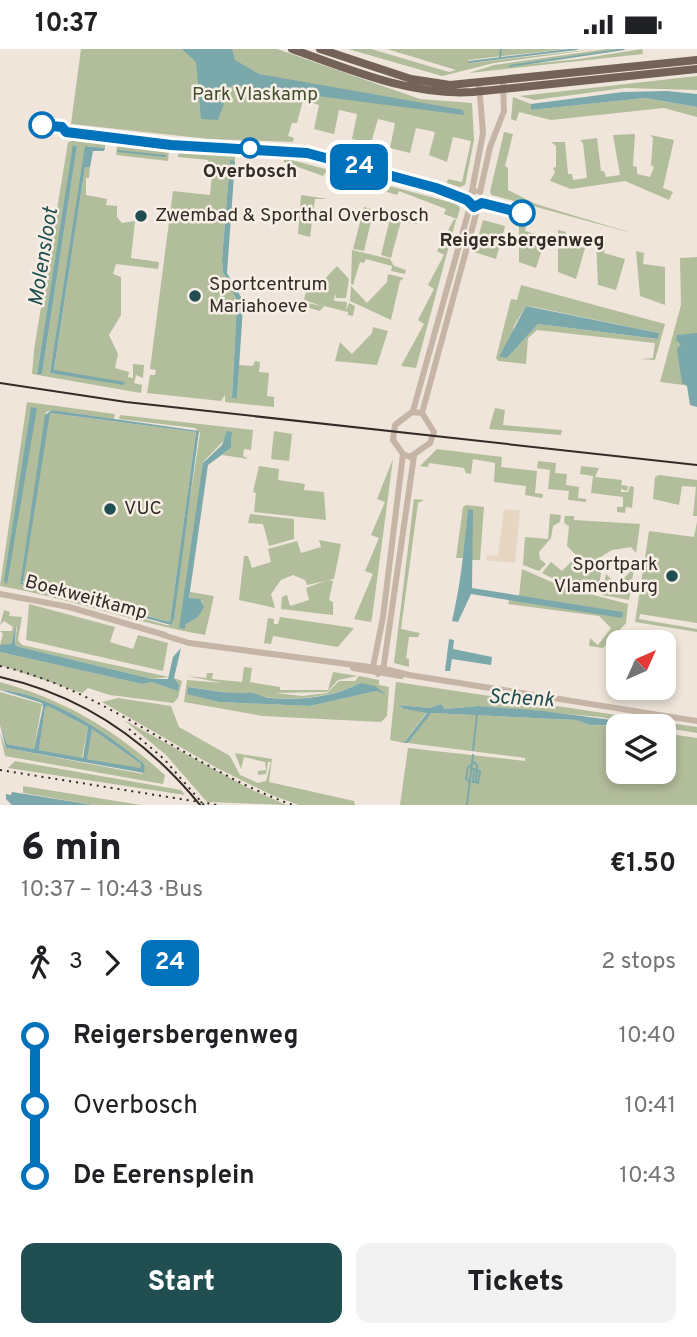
<!DOCTYPE html>
<html lang="en">
<head>
<meta charset="utf-8">
<style>
  :root { --surface:#fff; --page:#f2f2f2; --text:#202124; --muted:#757577; --accent:#204e51 }
  body { margin:0; font-family:Overpass,sans-serif; background:var(--page); color:var(--text); height:100vh; display:flex; flex-direction:column; font-size:26px; white-space:nowrap }
  * { box-sizing:border-box; margin:0 }
  p { font-size:23px; color:var(--muted) }
  .icon { flex:none; width:38px; height:38px; fill:none; stroke:currentColor; stroke-width:2; stroke-linecap:round; stroke-linejoin:round }
  .map { position:relative; height:756px; overflow:hidden }
  .details { display:flex; flex-direction:column; background:var(--surface); flex:1 }
  .details>* { flex:none }
  .badge { padding:0 14px; border-radius:10px; font-size:24px; line-height:46px }
  .needle { width:46px; rotate:45deg }
  .buttons { position:absolute; left:606px; top:581px; display:grid; gap:14px }
  .buttons a { display:grid; place-items:center; width:70px; height:70px; border-radius:14px; background:var(--surface); box-shadow:0 4px 10px #0003; font-size:35px }
  .map>.badge { position:absolute; translate:-50% -50%; box-shadow:0 0 0 4px #fff }
  .legs { display:flex; align-items:center; gap:10px; height:77px; padding:0 21px; font-size:23px }
  .legs p { margin-inline-start:auto }
  .headline { display:flex; align-items:center; justify-content:space-between; height:119px; padding:0 21px }
  h1 { font-size:38px; font-weight:800; line-height:52px }
  .action { display:flex; gap:14px; margin-top:auto; padding:14px 21px }
  .action a { flex:1; height:80px; border-radius:14px; background:var(--accent); color:#fff; font-size:28px; font-weight:800; line-height:80px; text-align:center }
  .action a+a { background:var(--page); color:var(--text) }
  ul { padding:0 21px; list-style:none }
  li { display:flex; align-items:center; gap:24px; height:70px; font-size:26px }
  li i { display:grid; place-items:center; width:10px; height:100%; margin:0 9px; background:currentColor }
  li i::after { content:''; width:18px; height:18px; margin:-9px; border:5px solid; border-radius:50%; background:var(--surface) }
  li p { margin-inline-start:auto }
  li:first-child i { background:linear-gradient(#0000 50%,currentColor 0) }
  li:last-child i { background:linear-gradient(currentColor 50%,#0000 0) }
  .status { display:flex; justify-content:space-between; align-items:center; height:49px; padding:0 35px; background:var(--surface); direction:ltr }
  .status svg { height:19px; fill:currentColor }
  .map>svg:first-child { display:block }
  .green { fill:#b2bd9b; fill-rule:evenodd }
  .plaza { fill:#e6d6c2 }
  .water { fill:#7ba8aa; fill-rule:evenodd }
  .lines { fill:none; stroke-linecap:round; stroke-linejoin:round }
  .stream { stroke:#7ba8aa; stroke-width:2 }
  .minor { stroke:#c6b5a7; stroke-width:6 }
  .major { stroke:#746259; stroke-width:8 }
  .tram { stroke:#332b27; stroke-width:2 }
  .rail { stroke:#332b27; stroke-width:2; stroke-dasharray:2 5; stroke-linecap:butt }
  .line-1-casing { stroke:#fff; stroke-width:16 }
  .line-1 { stroke:#0072bc; stroke-width:10 }
  .stop-1-dot { fill:#fff; stroke:#0072bc; stroke-width:3.5 }
  .poi-dot { fill:#204e51; stroke:#f7efe6; stroke-width:2.5 }
  .labels { text-anchor:middle; dominant-baseline:central; stroke-width:5; stroke-linejoin:round; paint-order:stroke }
  .park-label { font-size:19px; fill:#43502d; stroke:#f7efe6 }
  .stop-label { font-size:19px; font-weight:bold; fill:#332b27; stroke:#f7efe6 }
  .poi-label { font-size:19px; fill:#332b27; stroke:#f7efe6; text-anchor:start }
  .street-label { font-size:19px; fill:#332b27; stroke:#f7efe6 }
  .water-label { font-size:21px; font-style:italic; fill:#204e51; stroke:#f7efe6 }
</style>
</head>
<body>
<div class="status"><b>10:37</b><svg viewBox="0 0 49 12"><path d="M0 12V9h3v3zM5 12V6h3v6zM10 12V3h3v9zM15 12V0h3v12zM26 1h20v11H26zM47 4h2v5h-2z"/></svg></div>
<div class="map">
<svg width="697" height="756" viewBox="0 0 697 756">
  <rect width="100%" height="100%" fill="#efe5da"/>
  <!-- green -->
  <path class="green" d="M81 0H277L420 50 472 54 474 91 465 136 460 138 447 134 448 130 462 133 471 92 453 88 447 113 429 106 435 83 416 79 410 104 390 99 395 74 378 70 371 94 352 90 357 65 339 61 334 85 314 80 319 56 303 51 297 74H292L288 87 294 89 293 93 209 90 71 75Z
    M348 0H371L449 23 456 21 387 0H566L468 11 470 14 596 0 494 14 442 27Z
    M607 0H617L509 17 579 10 642 0 643 5 469 24 494 16Z
    M697 27V41L625 39 534 51 520 47Z
    M513 48 531 55V61L645 49 697 58V68L664 59 551 71 519 63 516 72 511 70Z
    M504 83 513 85 505 117 508 119V141L536 155 635 185 492 146 490 143Z
    M635 85 633 117 637 118V125L650 128 654 118 651 116 653 89 650 86 674 91 663 139 673 143 669 151 625 132 571 140 550 132 555 123 553 119 556 118V97L551 93H565L568 125H572L573 131 587 129 583 94 580 91 597 89 601 122H604L606 128 620 126 613 86Z
    M76 91 105 95V99L86 97 50 324 125 334 54 322 85 118H90L89 129H86V146L107 150 106 156 117 157V168L122 174 135 172 131 209 159 213 158 220 116 215 113 225 121 228V266L109 286 118 305 115 319 129 323 128 328 133 329V315L144 316 143 329 136 326 134 334 142 336 141 344 32 325 34 301 68 93ZM74 96 77 97 42 325 37 324Z
    M117 97 169 102 168 112 116 106Z
    M178 103 235 107V112H230L222 211 223 223 237 252 232 349H237L239 316 253 317 255 312 260 313 259 323 269 324 267 347 274 348V358L225 353V346L221 352 147 344 150 326H155L156 321 150 320 173 142 210 146 213 115 208 114V111L178 108Z
    M284 109 457 155 460 159 457 170 444 165 446 160 399 142 397 146 325 124 323 127 284 113Z
    M301 146 328 150H315L310 188 298 185Z
    M364 158 389 165 388 168 373 164 364 202 353 200Z
    M391 166 415 171 417 175 401 172 391 209 381 206Z
    M454 170 456 171 416 319 401 317 424 275 418 271 434 240 428 236 444 206 437 202Z
    M519 170 527 172 525 182 546 188 536 219 519 213Z
    M483 171 505 177 496 210 474 203Z
    M558 181 566 183 564 193 585 199 576 230 558 223Z
    M596 192 606 194 604 204 625 210 616 241 598 236Z
    M352 201 390 210 394 217 406 221 405 225 391 222 392 217 366 210 364 214 360 213 353 236 351 235Z
    M636 202 644 204 643 215 665 218V256L640 247Z
    M697 208V353L691 337 660 333 681 256 680 209Z
    M337 217 349 230 346 249H336L335 244 334 252 347 253 346 262 349 254 355 257 353 267 348 266V263L324 257 320 262 302 257 303 253 322 257 304 251 309 229 318 237Z
    M388 225 404 229 400 232 391 271 350 252 351 237 367 254 387 233Z
    M521 236 665 275 655 311 641 310 653 309 655 294 537 281 528 289 526 315 498 312 496 309 511 250 517 251ZM526 257 534 258 659 284 657 290 538 275 507 309 514 277Z
    M373 278 388 282 377 316 335 312 340 293 352 305 372 284Z
    M27 353 115 365 114 370 52 361 46 363 20 535 166 576H171L200 384 195 379 119 370 120 366 253 381 251 401 244 400 243 407 249 410 222 406 231 399 232 383 204 412 185 576 198 568 203 558 202 552 189 550 190 543 214 547 205 586C135 574 69 549 0 537Z
    M495 359 505 361 503 376 562 381 561 386 489 380Z
    M49 364 196 383 170 573 22 532Z
    M274 382 292 385 289 412 271 410Z
    M437 400 502 408 501 418 537 422 535 444 543 445 542 449 525 446 526 437 494 433 495 414 473 410 471 425 466 424 464 419 429 414 428 418 420 417Z
    M393 410 372 569 371 573 354 570 373 525 365 522 379 489 371 486 385 453 377 450Z
    M538 412 556 414 555 424 567 425 566 436 579 438 578 449 586 450V453L568 451 569 442 548 440 550 421 537 419Z
    M259 417 279 420 278 431 305 435 304 441 324 443 326 471 254 463 256 444 253 443Z
    M581 417 599 419 595 428 622 431 621 436 628 437 627 442 621 440V443H628L630 437 634 438 632 459 626 458 625 464 617 463V458H623V448L591 444 593 427 580 425Z
    M659 426 697 431V467H693L696 438 682 437 679 456 653 450 655 428Z
    M414 450 424 451 418 454 401 580 420 584 418 588H409L406 609 409 610V618L394 614Z
    M466 456 484 458 480 511H470L472 461H468L464 509H456L463 458Z
    M250 465 294 470V490L269 497 263 475 248 474Z
    M550 465 561 466 560 473 553 477 551 489 539 503 540 510 546 515 539 522 523 516 525 488 548 490Z
    M565 467H574V471L640 475 636 504 631 498 612 501 594 512 601 524 598 543 568 537 542 524 551 513 562 522 577 507 567 497 569 477 564 474Z
    M697 473V574L640 565 639 570 697 580V583L635 573 649 482 694 488Z
    M319 491 341 495 334 530 307 536 305 531 293 526 281 531 271 545 275 559 239 551 244 507H248L252 519 271 513 268 500 297 492 301 504 321 498Z
    M634 519 629 551 602 546 606 525 617 536Z
    M522 520 563 538 628 555 626 574 603 599 589 597 590 589 598 596 611 579 599 567 508 555 509 551 622 563 519 547Z
    M328 531 333 532 329 551 333 553V566L281 560 282 548 287 546 290 557 309 551 306 539Z
    M29 555 115 578 110 593 133 600 138 586 168 594 163 622 26 591Z
    M4 561 10 563 9 567 22 568 18 591 22 596 169 628 152 630 20 598 15 596 17 577 10 596H0L3 585 0 582H12L13 578 4 572 0 576Z
    M280 568 354 579 338 598 273 587 271 595 264 594 268 569 274 570V575H278Z
    M0 603 142 635 152 633 178 641 179 636 174 629 182 632 178 649 173 654 110 646 88 639 82 644 0 616Z
    M244 618 252 619 250 633 280 638V641H328L333 623 358 627 338 631 327 643 275 644 302 647 327 644 339 632H355L359 627 379 631V636L389 638 387 667 381 673 263 667 184 653 187 631 222 634 187 627 206 629 207 624H213L212 630 242 633ZM361 634 386 646 376 642 310 657 219 653 187 644 189 638C248 646 305 661 361 634Z
    M0 633C65 651 115 681 165 726L163 735 5 707 0 684 6 699 143 725 145 716C108 685 49 644 0 641Z
    M396 633 697 678V684L600 668 478 657 445 660 441 655 429 659 398 656 404 660 427 663 404 694 390 691Z
    M0 643 42 655 34 700 7 695 0 676Z
    M118 649 171 657 179 678 230 707 240 726 258 734 266 732 271 713H268L266 725 258 726V722L266 721 265 713 244 708 241 720 235 704 272 710 269 733 354 752 355 756H299L274 747 217 719 102 653Z
    M48 657 88 678 82 709 39 701 45 659Z
    M430 664 576 671 590 676 619 677 618 723H663V684L697 689V756H400L408 699 525 712V709L408 694Z
    M124 671 252 741 287 756 207 753 166 706Z
    M92 680 141 715 140 720 87 710 89 681Z
    M15 712 181 741 185 746 8 719Z
    M23 737 141 756H95L23 744Z"/>
  <!-- plaza -->
  <path class="plaza" d="M504 460 520 462 515 514 486 511 487 506 498 507Z"/>
  <!-- water -->
  <path class="water" d="M182 0H232L235 11 259 25 463 61 464 66 233 36 230 38 218 71 201 70 196 13Z
    M667 42 697 45V58L645 49 531 61V55L623 43Z
    M73 96 77 97 42 325H37Z
    M85 97 105 99 104 102H93L90 118H85L54 321 125 333 124 336 50 324Z
    M230 111 235 112 227 224 241 248 243 258 237 349H232L237 252 223 223 222 211Z
    M526 257 659 284 658 290 538 275 507 309 499 308Z
    M697 284V358L690 356 687 337 682 334 677 300 681 295 676 291 677 286Z
    M31 358 37 359 7 535 4 532Z
    M52 361 199 382 174 569 171 576 20 535 45 366ZM50 364 196 383 170 573 23 534Z
    M227 382 232 383 231 399 208 416 189 549 200 550 204 558 198 568 185 576V580L179 579 203 414 222 396Z
    M468 460 473 461 472 539 623 563 622 569 471 545 458 573 452 572C461 534 464 500 468 460Z
    M16 577 15 596 20 598 152 630H168L173 608 181 599 174 629 179 636 178 642 152 633 142 635 0 603V596L11 595Z
    M449 590 454 591 453 600 492 608 491 616 452 610 450 622H445Z
    M361 634 375 637 386 646 376 642 310 657 219 653 187 645 188 638C209 641 228 645 248 644 255 643 262 648 269 649 304 651 330 649 361 634Z
    M0 641C49 644 109 685 145 716L144 724 6 699 0 676 7 695 34 700 43 658 42 654ZM48 657 88 678 83 709 39 701 45 659ZM92 680 141 715 140 719 87 710Z
    M441 655 445 660 478 657 543 662 658 677 590 676 576 671 431 664 408 694H404L427 664 404 660 398 656 429 659Z
    M12 743 94 756H12L6 750V745L11 746Z"/>
  <g class="lines">
    <!-- stream -->
    <path class="stream" d="M500 9 501 0
      M469 13 577 0
      M510 17 624 0
      M118 102 165 107
      M473 701 477 665
      M472 720C475 720 478 721 480 723L478 734 476 733 477 716 473 713
      M474 721 473 733H476
      M470 733 466 730 468 718 471 716
      M467 756 473 706"/>
    <!-- minor -->
    <path class="minor" d="M472 142 483 84 479 35
      M480 143 490 98 504 62 503 32
      M470 157 467 147 475 142
      M413 362 470 157
      M412 363 422 364 434 383 430 394 410 408 403 405 393 391 395 376Z
      M422 364 478 158
      M0 545 69 558 165 586
      M163 586 189 594 385 620 409 626 697 672
      M353 619 401 627
      M383 622 414 407
      M378 625 373 618 383 568 403 405"/>
    <!-- major -->
    <path class="major" d="M292 0C351 21 410 47 473 43L697 20
      M320 0 411 30 450 36 697 11"/>
    <!-- tram -->
    <path class="tram" d="M0 334 126 353 697 416
      M0 628C81 646 148 692 200 756"/>
    <!-- rail -->
    <path class="rail" d="M0 617C108 641 190 720 293 756
      M129 680 164 710 204 756
      M0 721 218 756"/>
  </g>
  <g class="lines">
    <defs>
      <path id="line-1" d="M42 76 62 78 66 83 171 96 307 104 436 139 467 151 474 158 482 154 522 164"/>
    </defs>
    <!-- line-1 casing -->
    <use href="#line-1" class="line-1-casing"/>
    <!-- line-1 -->
    <use href="#line-1" class="line-1"/>
  </g>
  <!-- markers -->
  <g class="stop-1-dot">
    <circle cx="42" cy="76" r="12"/>
    <circle cx="250" cy="99" r="9"/>
    <circle cx="522" cy="164" r="12"/>
  </g>
  <g class="poi-dot">
    <circle cx="141" cy="167" r="7"/>
    <circle cx="195" cy="247" r="7"/>
    <circle cx="110" cy="460" r="7"/>
    <circle cx="672" cy="527" r="7"/>
  </g>
  <g class="labels">
    <!-- park labels -->
    <g class="park-label">
      <text x="255" y="46">Park Vlaskamp</text>
    </g>
    <!-- stop labels -->
    <g class="stop-label">
      <text x="250" y="123">Overbosch</text>
      <text x="522" y="192">Reigersbergenweg</text>
    </g>
    <!-- poi labels -->
    <g class="poi-label">
      <text x="155" y="167">Zwembad &amp; Sporthal Overbosch</text>
      <text x="209" y="236">Sportcentrum<tspan x="209" dy="22">Mariahoeve</tspan></text>
      <text x="124" y="460">VUC</text>
      <text x="658" y="516" text-anchor="end">Sportpark<tspan x="658" dy="22">Vlamenburg</tspan></text>
    </g>
    <!-- street labels -->
    <g class="street-label">
      <text transform="translate(86 549) rotate(15)">Boekweitkamp</text>
    </g>
    <!-- water labels -->
    <g class="water-label">
      <text transform="translate(44 208) rotate(-81)">Molensloot</text>
      <text transform="translate(521 650) rotate(3)">Schenk</text>
    </g>
  </g>
</svg>
<div class="buttons">
<a><svg class="needle" viewBox="-14 -14 28 28"><path d="M0-13l5 13h-10z" fill="#e53935"/><path d="M0 13l5-13h-10z" fill="#757577"/></svg></a>
<a><svg class="icon" aria-label="layers" viewBox="0 0 24 24"><path d="M12 4l9 5-9 5-9-5zM3 14l9 5 9-5"/></svg></a>
</div>
<b class="badge" style="left:359px;top:118px;background:#0072bc;color:#fff">24</b>
</div>
<section class="details">
<div class="headline"><div><h1>6 min</h1><p>10:37 – 10:43 · Bus</p></div><b>€1.50</b></div>
<div class="legs"><svg class="icon" aria-label="walk" viewBox="0 0 24 24"><circle cx="13" cy="4" r="2"/><path d="M13 8l-2 6 4 7M11 14l-3 7M7 12l3-4h3l4 4"/></svg>3<svg class="icon" aria-label="forward" viewBox="0 0 24 24"><path d="M9 5l7 7-7 7"/></svg><b class="badge" style="background:#0072bc;color:#fff">24</b><p>2 stops</p></div>
<ul>
<li><i style="color:#0072bc"></i><b>Reigersbergenweg</b><p>10:40</p></li>
<li><i style="color:#0072bc"></i><span>Overbosch</span><p>10:41</p></li>
<li><i style="color:#0072bc"></i><b>De Eerensplein</b><p>10:43</p></li>
</ul>
<div class="action"><a>Start</a><a>Tickets</a></div>
</section>
</body>
</html>
